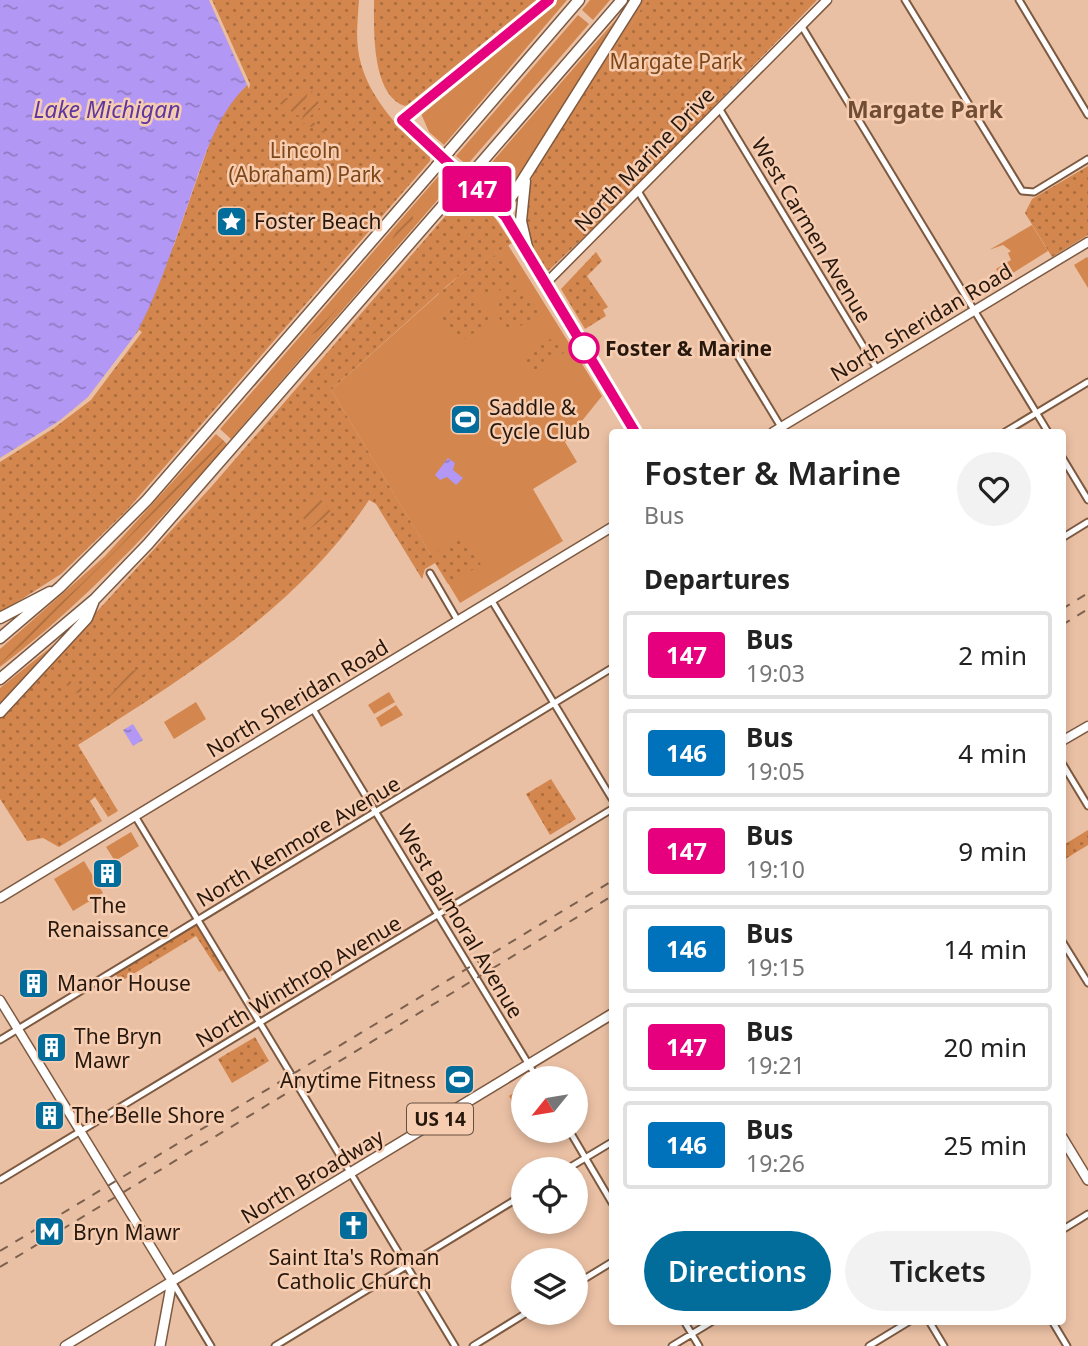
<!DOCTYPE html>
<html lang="en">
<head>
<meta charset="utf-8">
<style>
  :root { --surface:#fff; --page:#f2f2f2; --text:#222; --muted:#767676; --line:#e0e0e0; --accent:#026d9a }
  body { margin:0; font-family:"Noto Sans",sans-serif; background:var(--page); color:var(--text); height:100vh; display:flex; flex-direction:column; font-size:26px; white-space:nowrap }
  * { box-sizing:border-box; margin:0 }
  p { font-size:23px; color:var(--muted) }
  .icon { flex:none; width:38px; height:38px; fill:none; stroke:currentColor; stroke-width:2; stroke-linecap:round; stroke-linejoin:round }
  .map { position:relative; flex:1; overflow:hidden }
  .sheet { position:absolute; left:609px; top:429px; width:457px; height:896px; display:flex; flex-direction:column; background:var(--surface); border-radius:7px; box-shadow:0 4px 10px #0003 }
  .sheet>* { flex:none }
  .badge { padding:0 14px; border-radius:5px; font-size:24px; line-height:46px }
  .needle { width:46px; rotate:240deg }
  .controls { position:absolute; left:511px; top:1066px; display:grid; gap:14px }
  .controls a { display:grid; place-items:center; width:77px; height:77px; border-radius:50%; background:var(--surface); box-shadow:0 4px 10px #0003; font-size:35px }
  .map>.badge { position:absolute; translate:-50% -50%; box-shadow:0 0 0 4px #fff }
  h2 { padding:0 35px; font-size:26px; line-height:63px }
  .round { display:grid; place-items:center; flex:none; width:74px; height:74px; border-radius:37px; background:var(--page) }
  .headline { display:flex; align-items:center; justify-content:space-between; height:119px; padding:0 35px }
  h1 { font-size:33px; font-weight:600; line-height:52px }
  .action { display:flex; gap:14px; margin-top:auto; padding:14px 35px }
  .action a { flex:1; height:80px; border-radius:42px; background:var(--accent); color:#fff; font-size:28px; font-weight:600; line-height:80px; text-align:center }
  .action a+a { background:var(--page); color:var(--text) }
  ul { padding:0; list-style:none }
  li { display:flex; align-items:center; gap:21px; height:88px; margin:0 14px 10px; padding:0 21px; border:4px solid var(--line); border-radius:7px }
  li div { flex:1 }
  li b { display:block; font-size:26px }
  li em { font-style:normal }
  li .badge { min-width:77px; font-weight:700; text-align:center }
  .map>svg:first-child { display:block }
  .grass { fill:#d3864d }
  .park { fill:url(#park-dots) }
  .garden { fill:url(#garden-furrows) }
  .water { fill:url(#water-ripples) }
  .pier { fill:#eac0a4 }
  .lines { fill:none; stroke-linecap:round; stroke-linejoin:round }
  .street-casing { stroke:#7d5940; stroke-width:9 }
  .secondary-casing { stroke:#7d5940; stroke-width:11 }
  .primary-casing { stroke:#7d5940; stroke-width:12 }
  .highway-casing { stroke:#7d5940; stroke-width:13 }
  .street { stroke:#fff; stroke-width:5 }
  .secondary { stroke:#fff; stroke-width:8 }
  .primary { stroke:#fff; stroke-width:9 }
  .highway { stroke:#fff; stroke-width:10 }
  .rail { stroke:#7c614f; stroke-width:2; stroke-dasharray:9 9; stroke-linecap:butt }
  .highway-bridge-casing { stroke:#7d5940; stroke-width:13; stroke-linecap:butt }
  .highway-bridge { stroke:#fff; stroke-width:10 }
  .line-casing { stroke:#fff; stroke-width:16 }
  .line { stroke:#e6007e; stroke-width:10 }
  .stop-dot { fill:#fff; stroke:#e6007e; stroke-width:3.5 }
  .labels { text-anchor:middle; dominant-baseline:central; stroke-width:5; stroke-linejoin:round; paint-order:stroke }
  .shield { fill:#f7cdb1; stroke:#654e3f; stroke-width:2 }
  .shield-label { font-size:19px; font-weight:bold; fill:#27180e }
  .park-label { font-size:21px; fill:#7f4617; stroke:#f7cdb1 }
  .street-label { font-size:21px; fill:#27180e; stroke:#f7cdb1 }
  .poi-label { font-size:21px; fill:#27180e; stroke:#f7cdb1; text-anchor:start }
  .stop-label { font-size:21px; font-weight:bold; fill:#27180e; stroke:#f7cdb1; text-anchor:start }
  .water-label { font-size:23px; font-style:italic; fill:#5e37a0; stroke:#f7cdb1 }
  .neighbourhood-label { font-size:23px; font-weight:bold; fill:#704d34; stroke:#f7cdb1 }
</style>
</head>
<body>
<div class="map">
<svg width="1088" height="1346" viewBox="0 0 1088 1346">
  <defs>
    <pattern id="park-dots" width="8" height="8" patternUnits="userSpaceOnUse" patternTransform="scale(1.75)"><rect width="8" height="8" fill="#d3864d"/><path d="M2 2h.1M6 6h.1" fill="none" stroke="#ab6d3e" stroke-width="1.8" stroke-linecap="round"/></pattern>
    <pattern id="garden-furrows" width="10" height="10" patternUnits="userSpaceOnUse" patternTransform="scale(1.75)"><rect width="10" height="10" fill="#d3864d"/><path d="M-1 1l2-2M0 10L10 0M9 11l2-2" fill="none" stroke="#ab6d3e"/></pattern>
    <pattern id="water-ripples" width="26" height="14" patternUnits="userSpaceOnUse" patternTransform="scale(1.75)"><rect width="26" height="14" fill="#b298f4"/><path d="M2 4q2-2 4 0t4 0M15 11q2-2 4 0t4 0" fill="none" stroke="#917bc4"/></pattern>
  </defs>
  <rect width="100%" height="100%" fill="#eac0a4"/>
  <!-- grass -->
  <path class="grass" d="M557 0H567L444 145 429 132 420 111Z
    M590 0H610L593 20 582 10Z
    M640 0H647L590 90 585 87Z
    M578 15 589 24 467 165 456 156Z
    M619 16 508 195 494 189 480 176Z
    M442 172 453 182 231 439 220 429Z
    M1032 225 1048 251 1003 279 996 269 1011 260 1008 253 1011 251 1003 245 989 250Z
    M508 245 602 396 565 442 577 462 533 489 563 541 460 603 331 390 461 274Z
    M1087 257 1088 258V288L1074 265Z
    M216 434 227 444C157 524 86 602 0 667V649L105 556Z
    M56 643 57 644 0 705V688Z
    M389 692 395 702 374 714 368 705Z
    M196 702 206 719 174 739 164 722Z
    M396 705 403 715 381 727 376 718Z
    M131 832 139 846 115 861 106 847Z
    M84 861 103 893 73 911 54 879Z"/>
  <!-- park -->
  <path class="park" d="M209 0H359C358 16 356 33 358 49 363 92 399 130 430 157V161L127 510 61 574 0 613V458L59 421 174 245 214 130 230 102 247 85Z
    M374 0H544L413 104 405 106C371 95 374 28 374 0Z
    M647 0H817L621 202 548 271C538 263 531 246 528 233 516 177 557 132 585 87L590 89Z
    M1088 166V235L1052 257 1025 213 1032 199Z
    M471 191 493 215 512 243 461 274 442 290 502 251 519 279 487 298 482 289 474 293 491 322 458 343 440 314 449 308 439 293 331 390 431 555 463 536 481 565 448 584 435 563 425 569 422 579 376 504 369 500C299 607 184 678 78 745L118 811 108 817 95 797 90 801 102 821 59 847 43 838 27 841 0 799V717L212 486 466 192Z
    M596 252 602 261 587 276 608 307 603 310 606 316 585 329 561 289Z
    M523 285 541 314 508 333 491 304Z
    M554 337 564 353 531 373 522 357Z
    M551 779 576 819 550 835 526 794Z
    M1088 830V845L1062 861V846Z
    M196 924 223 970 219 972 196 936 120 982 115 973Z
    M255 1037 269 1061 232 1083 218 1059Z
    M523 1087V1120L509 1096Z"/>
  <!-- garden -->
  <path class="garden" d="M308 90 305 105 298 116 279 103 281 99 295 97Z
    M312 90 321 107 308 118 332 137 301 122Z
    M412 214 414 221 403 235 392 239 402 222Z
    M352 285 353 290 318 331 311 335 309 333 340 295Z
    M219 437 224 441 104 573 0 664V653C83 591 151 514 219 437Z
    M316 494 331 512 311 528 297 510Z
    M149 665V671L109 697 130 672Z
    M65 676 74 685 82 684 81 692 71 694 70 688 62 681Z"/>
  <!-- water -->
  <path class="water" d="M0 0H209L247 85C214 118 203 161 188 204 165 269 143 343 92 394 65 420 32 439 0 458Z
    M448 458 455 463 453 470 463 478 456 485 447 477 440 480 435 475Z
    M133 724 143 740 133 746 123 730Z"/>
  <!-- pier -->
  <path class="pier" d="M209 0H212L250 84 249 89Z
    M139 330 142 332 91 400 54 428 0 462V458L59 421 88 397Z"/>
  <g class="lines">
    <defs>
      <path id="street" d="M905 0 1022 191 1034 192 1088 159
        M1019 0 1088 115
        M801 25 1048 432
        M719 108 877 369
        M638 191 784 432
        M1005 432 1088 382
        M1062 457 1088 500
        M1062 538 1088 522
        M430 573 458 621
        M492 601 612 799
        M313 709 537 1078
        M1062 763 1088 806
        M135 816 455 1346
        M1062 941 1088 983
        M0 1040 612 668
        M569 1130 612 1203
        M567 1169 612 1142
        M0 1180 612 809
        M1062 1230 1088 1214
        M173 1283 211 1346
        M576 1284 612 1262
        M684 1321 699 1346
        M929 1321 944 1346
        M1052 1321 1067 1346
        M275 1346 523 1195
        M473 1346 528 1312
        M672 1346 713 1321
        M869 1346 910 1321"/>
      <path id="secondary" d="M545 284 827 0
        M773 432 1088 242
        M1062 741 1088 726
        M0 898 612 527
        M0 1000 172 1281 65 1346"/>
      <path id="primary" d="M402 120 505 216 635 432
        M1062 1137 1088 1180
        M160 1346 172 1281 612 1014"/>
      <path id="highway" d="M402 120 549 0
        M450 150 579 0
        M474 171 622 0
        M525 181 521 221 530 260
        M496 205 508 201 517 189 636 0
        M0 618 50 592
        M0 638 60 587 147 500 436 167
        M0 679 95 599 148 544 459 187
        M0 712 87 618 93 603"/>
    </defs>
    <!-- street casing -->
    <use href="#street" class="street-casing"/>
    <!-- secondary casing -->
    <use href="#secondary" class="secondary-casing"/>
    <!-- primary casing -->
    <use href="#primary" class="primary-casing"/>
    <!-- highway casing -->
    <use href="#highway" class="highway-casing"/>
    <!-- street -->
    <use href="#street" class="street"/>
    <!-- secondary -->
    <use href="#secondary" class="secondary"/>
    <!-- primary -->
    <use href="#primary" class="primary"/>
    <!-- highway -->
    <use href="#highway" class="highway"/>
    <!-- rail -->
    <path class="rail" d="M1062 609 1088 593
      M1062 625 1088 609
      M0 1251 612 881
      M0 1267 612 896"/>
    <defs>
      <path id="highway-bridge" d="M436 167 450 150
        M459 187 474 171"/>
    </defs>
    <!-- highway-bridge casing -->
    <use href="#highway-bridge" class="highway-bridge-casing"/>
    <!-- highway-bridge -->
    <use href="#highway-bridge" class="highway-bridge"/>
  </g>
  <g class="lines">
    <defs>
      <path id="line" d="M549 0 402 120 505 216 635 432"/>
    </defs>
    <!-- line casing -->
    <use href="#line" class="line-casing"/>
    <!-- line -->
    <use href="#line" class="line"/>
  </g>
  <!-- icons -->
  <defs>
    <symbol id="sight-square" viewBox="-11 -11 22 22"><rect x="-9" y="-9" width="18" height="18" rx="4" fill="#026d9a" stroke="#f7cdb1"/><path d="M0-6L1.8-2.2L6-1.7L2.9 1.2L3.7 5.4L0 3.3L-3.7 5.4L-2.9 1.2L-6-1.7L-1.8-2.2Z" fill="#fff"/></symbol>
    <symbol id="stadium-square" viewBox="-11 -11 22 22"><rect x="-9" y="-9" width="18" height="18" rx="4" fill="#026d9a" stroke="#f7cdb1"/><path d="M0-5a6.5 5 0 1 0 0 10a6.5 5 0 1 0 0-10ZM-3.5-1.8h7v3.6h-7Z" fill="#fff"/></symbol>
    <symbol id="building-square" viewBox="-11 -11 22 22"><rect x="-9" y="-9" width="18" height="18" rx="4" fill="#026d9a" stroke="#f7cdb1"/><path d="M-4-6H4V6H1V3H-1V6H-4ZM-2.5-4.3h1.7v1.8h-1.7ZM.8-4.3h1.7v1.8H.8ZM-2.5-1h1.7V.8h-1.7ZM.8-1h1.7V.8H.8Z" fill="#fff"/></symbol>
    <symbol id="church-square" viewBox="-11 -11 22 22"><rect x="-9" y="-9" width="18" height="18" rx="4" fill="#026d9a" stroke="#f7cdb1"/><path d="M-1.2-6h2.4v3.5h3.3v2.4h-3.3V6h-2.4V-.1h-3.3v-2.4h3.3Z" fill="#fff"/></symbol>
    <symbol id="metro-square" viewBox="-11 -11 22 22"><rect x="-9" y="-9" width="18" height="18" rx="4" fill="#026d9a" stroke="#f7cdb1"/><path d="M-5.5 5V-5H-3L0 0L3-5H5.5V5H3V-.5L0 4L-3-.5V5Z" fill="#fff"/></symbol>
  </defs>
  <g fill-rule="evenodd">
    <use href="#sight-square" x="214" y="204" width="35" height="35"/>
    <use href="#stadium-square" x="448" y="402" width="35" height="35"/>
    <use href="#building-square" x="90" y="856" width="35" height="35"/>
    <use href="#building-square" x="16" y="966" width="35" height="35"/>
    <use href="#building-square" x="34" y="1030" width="35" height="35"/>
    <use href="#stadium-square" x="442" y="1062" width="35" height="35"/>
    <use href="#building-square" x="32" y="1098" width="35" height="35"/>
    <use href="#church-square" x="336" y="1208" width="35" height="35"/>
    <use href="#metro-square" x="32" y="1214" width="35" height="35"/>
  </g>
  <!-- markers -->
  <circle class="stop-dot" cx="584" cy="348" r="14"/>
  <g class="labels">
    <!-- shield labels -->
    <rect class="shield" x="407" y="1103.5" width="66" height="31" rx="5"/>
    <g class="shield-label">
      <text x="440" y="1119">US 14</text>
    </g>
    <!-- park labels -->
    <g class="park-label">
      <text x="676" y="61">Margate Park</text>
      <text x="305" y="150">Lincoln<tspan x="305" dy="24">(Abraham) Park</tspan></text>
    </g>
    <!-- street labels -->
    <g class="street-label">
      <text transform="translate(644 159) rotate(-46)">North Marine Drive</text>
      <text transform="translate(812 230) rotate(59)">West Carmen Avenue</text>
      <text transform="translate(921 322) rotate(-31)">North Sheridan Road</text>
      <text transform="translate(297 698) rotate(-31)">North Sheridan Road</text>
      <text transform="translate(298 841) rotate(-31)">North Kenmore Avenue</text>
      <text transform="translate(461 921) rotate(59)">West Balmoral Avenue</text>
      <text transform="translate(298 981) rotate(-31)">North Winthrop Avenue</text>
      <text transform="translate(312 1176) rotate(-31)">North Broadway</text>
    </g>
    <!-- poi labels -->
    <g class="poi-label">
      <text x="254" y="221">Foster Beach</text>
      <text x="489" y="407">Saddle &amp;<tspan x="489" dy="24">Cycle Club</tspan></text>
      <text x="108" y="905" text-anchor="middle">The<tspan x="108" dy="24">Renaissance</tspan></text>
      <text x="57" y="983">Manor House</text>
      <text x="74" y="1036">The Bryn<tspan x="74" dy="24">Mawr</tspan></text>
      <text x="436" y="1080" text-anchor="end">Anytime Fitness</text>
      <text x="72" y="1115">The Belle Shore</text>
      <text x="73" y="1232">Bryn Mawr</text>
      <text x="354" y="1257" text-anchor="middle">Saint Ita's Roman<tspan x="354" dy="24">Catholic Church</tspan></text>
    </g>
    <!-- stop labels -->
    <g class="stop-label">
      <text x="605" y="348">Foster &amp; Marine</text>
    </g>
    <!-- water labels -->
    <g class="water-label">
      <text x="107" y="109">Lake Michigan</text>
    </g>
    <!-- neighbourhood labels -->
    <g class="neighbourhood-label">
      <text x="925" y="109">Margate Park</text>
    </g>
  </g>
</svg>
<div class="controls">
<a><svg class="needle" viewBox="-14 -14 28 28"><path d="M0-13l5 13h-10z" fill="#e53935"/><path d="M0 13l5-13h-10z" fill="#767676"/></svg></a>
<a><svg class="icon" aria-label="locate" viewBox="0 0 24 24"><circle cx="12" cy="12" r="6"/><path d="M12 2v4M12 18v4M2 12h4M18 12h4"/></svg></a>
<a><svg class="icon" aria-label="layers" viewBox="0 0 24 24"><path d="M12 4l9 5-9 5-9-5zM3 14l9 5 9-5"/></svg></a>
</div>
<b class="badge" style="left:477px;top:189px;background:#e6007e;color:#fff">147</b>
<section class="sheet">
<div class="headline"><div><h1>Foster &amp; Marine</h1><p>Bus</p></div><a class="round"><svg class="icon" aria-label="heart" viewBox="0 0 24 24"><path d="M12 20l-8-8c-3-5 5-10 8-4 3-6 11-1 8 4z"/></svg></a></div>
<h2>Departures</h2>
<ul>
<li><span class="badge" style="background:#e6007e;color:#fff">147</span><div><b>Bus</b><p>19:03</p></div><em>2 min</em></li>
<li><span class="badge" style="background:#0072bc;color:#fff">146</span><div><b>Bus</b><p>19:05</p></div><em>4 min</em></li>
<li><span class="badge" style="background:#e6007e;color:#fff">147</span><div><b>Bus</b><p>19:10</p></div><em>9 min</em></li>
<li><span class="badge" style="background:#0072bc;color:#fff">146</span><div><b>Bus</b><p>19:15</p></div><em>14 min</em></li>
<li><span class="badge" style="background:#e6007e;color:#fff">147</span><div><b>Bus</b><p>19:21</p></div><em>20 min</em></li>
<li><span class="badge" style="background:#0072bc;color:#fff">146</span><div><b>Bus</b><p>19:26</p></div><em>25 min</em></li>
</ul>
<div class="action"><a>Directions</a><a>Tickets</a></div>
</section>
</div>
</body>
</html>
